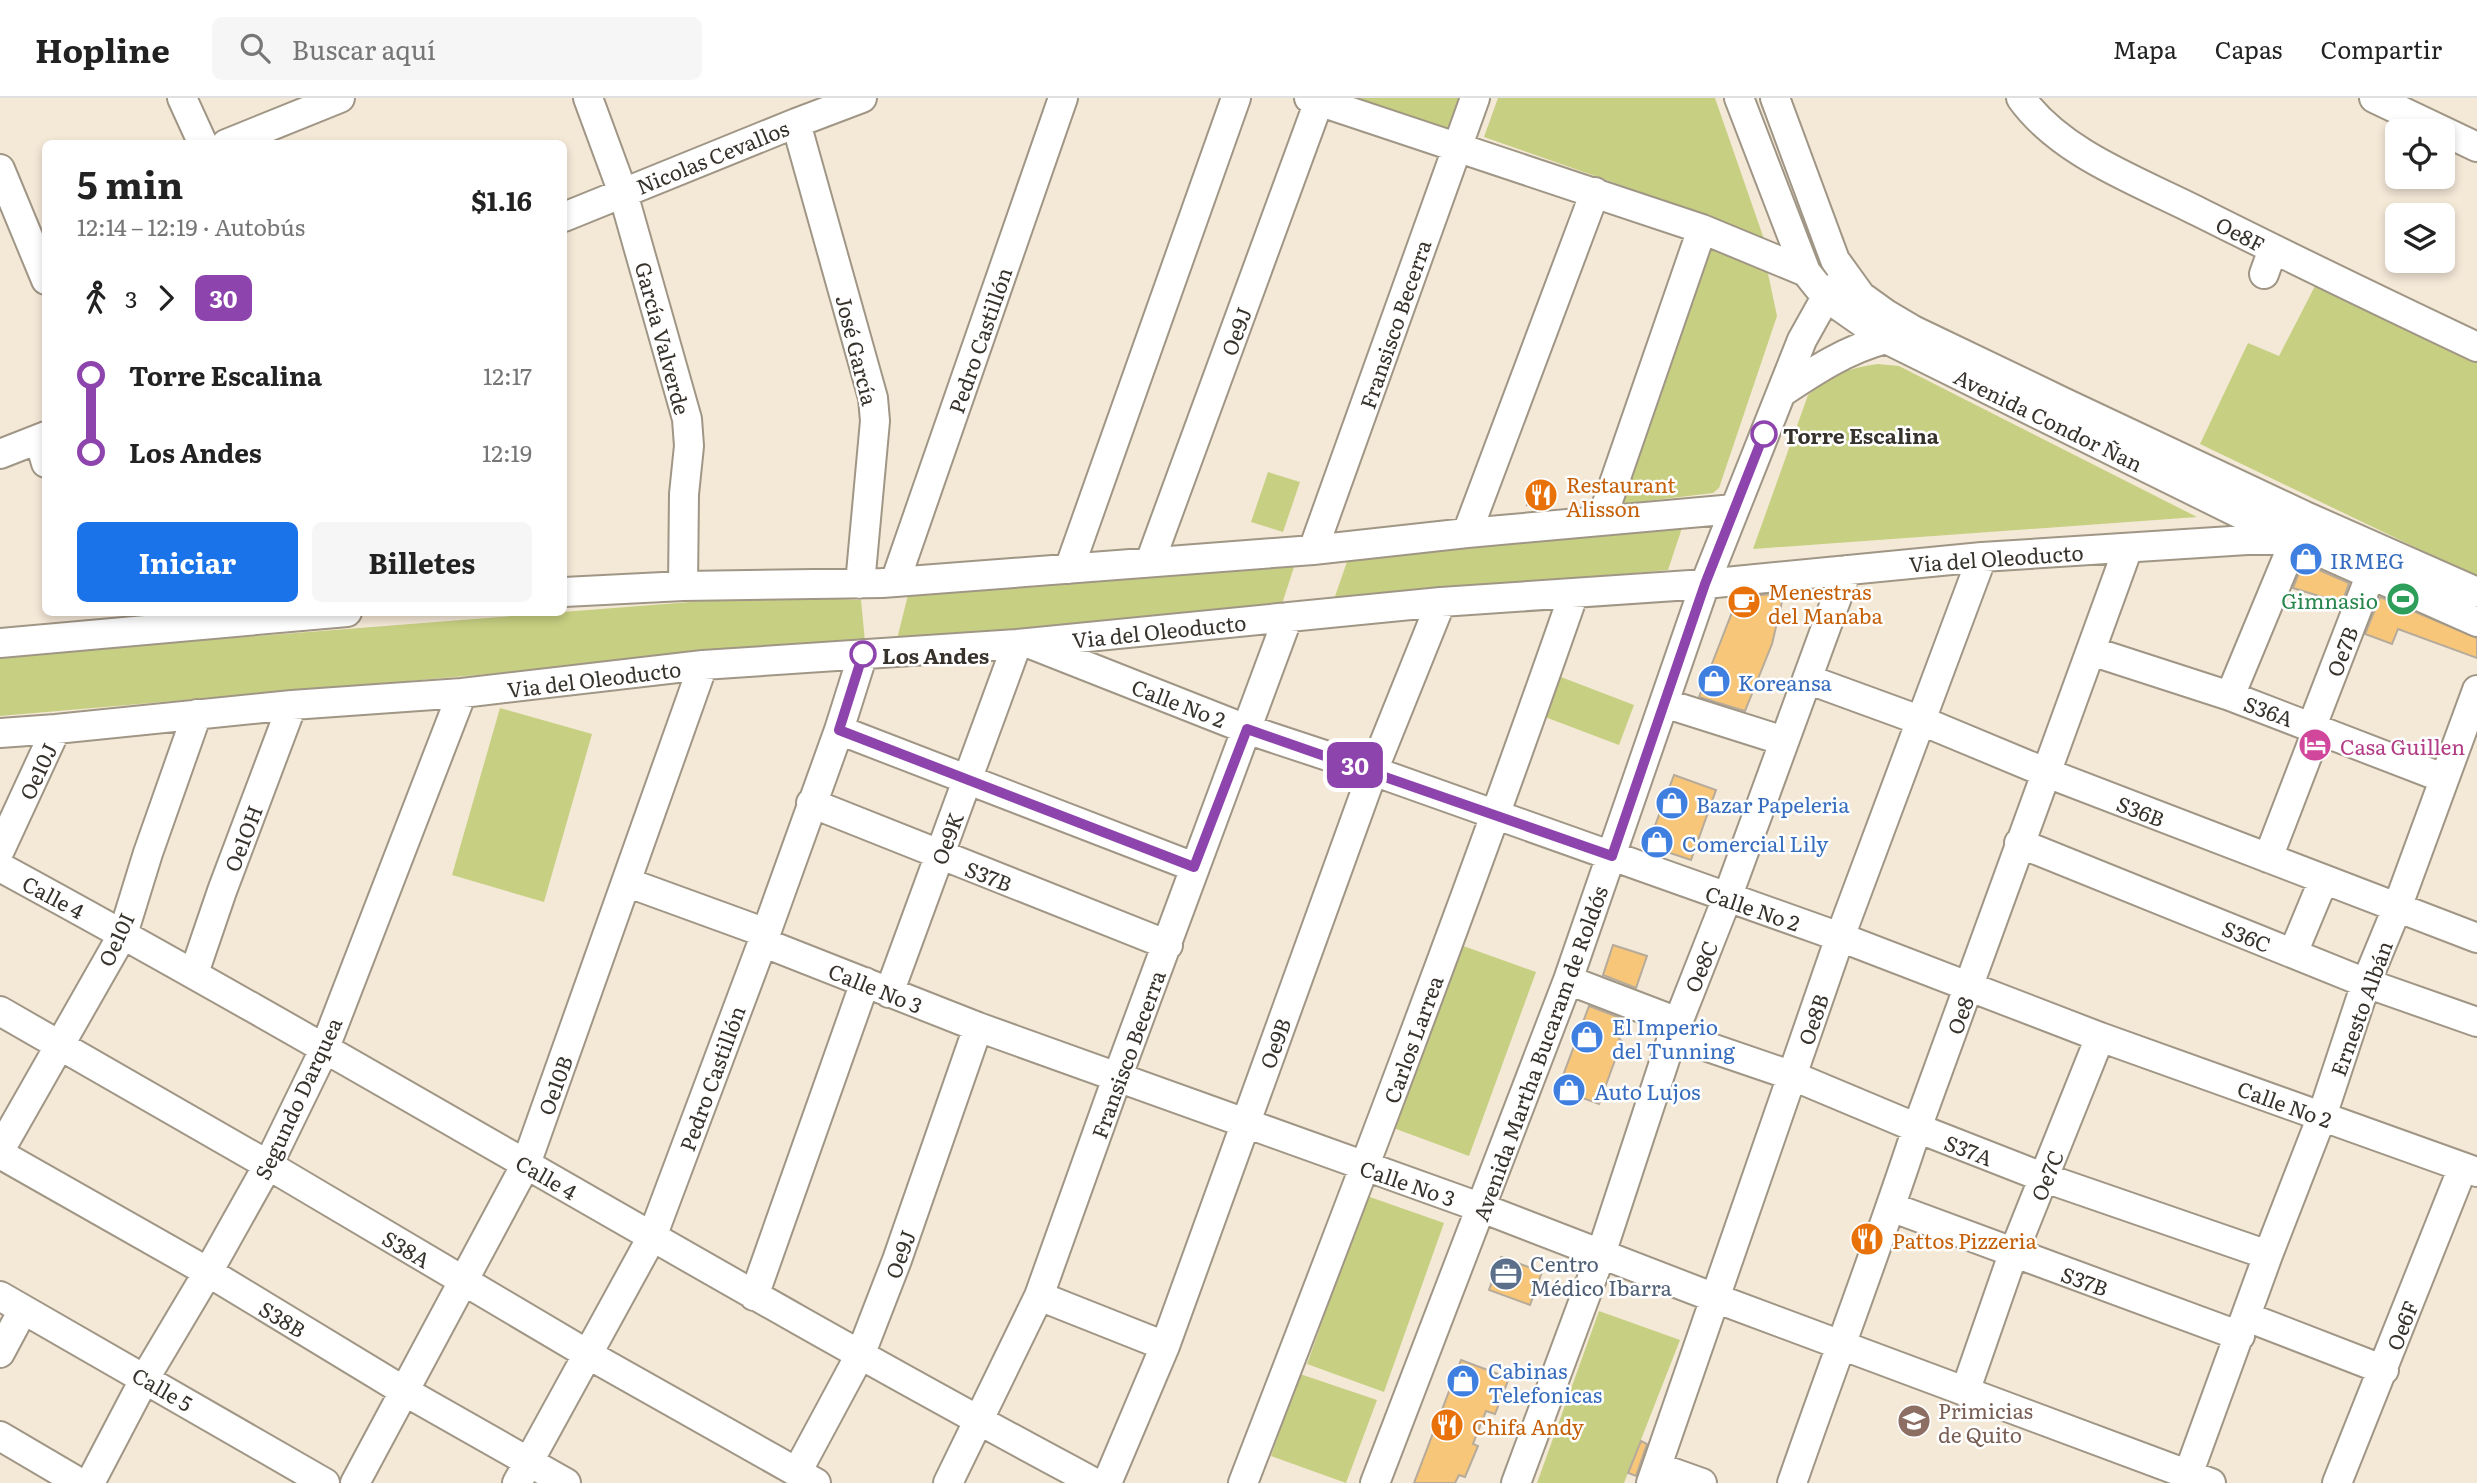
<!DOCTYPE html>
<html lang="es">
<head>
<meta charset="utf-8">
<style>
  :root { --surface:#fff; --page:#f6f6f6; --text:#222; --muted:#767676; --line:#e0e0e0; --accent:#1a73e8 }
  body { margin:0; font-family:Literata,serif; background:var(--page); color:var(--text); height:100vh; display:flex; flex-direction:column; font-size:26px; white-space:nowrap }
  * { box-sizing:border-box; margin:0 }
  p { font-size:23px; color:var(--muted) }
  .icon { flex:none; width:38px; height:38px; fill:none; stroke:currentColor; stroke-width:2; stroke-linecap:round; stroke-linejoin:round }
  .map { position:relative; flex:1; overflow:hidden }
  .panel { position:absolute; left:42px; top:42px; width:525px; height:476px; display:flex; flex-direction:column; background:var(--surface); border-radius:10px; box-shadow:0 4px 10px #0003 }
  .panel>* { flex:none }
  .badge { padding:0 14px; border-radius:10px; font-size:24px; line-height:46px }
  .buttons { position:absolute; left:2385px; top:21px; display:grid; gap:14px }
  .buttons a { display:grid; place-items:center; width:70px; height:70px; border-radius:10px; background:var(--surface); box-shadow:0 4px 10px #0003; font-size:35px }
  .map>.badge { position:absolute; translate:-50% -50%; box-shadow:0 0 0 4px #fff }
  .legs { display:flex; align-items:center; gap:10px; height:77px; padding:0 35px; font-size:23px }
  .legs p { margin-inline-start:auto }
  .headline { display:flex; align-items:center; justify-content:space-between; height:119px; padding:0 35px }
  h1 { font-size:38px; font-weight:700; line-height:52px }
  .cta { display:flex; gap:14px; margin-top:auto; padding:14px 35px }
  .cta a { flex:1; height:80px; border-radius:10px; background:var(--accent); color:#fff; font-size:28px; font-weight:700; line-height:80px; text-align:center }
  .cta a+a { background:var(--page); color:var(--text) }
  ul { padding:0 35px; list-style:none }
  li { display:flex; align-items:center; gap:24px; height:77px; font-size:26px }
  li i { display:grid; place-items:center; width:10px; height:100%; margin:0 9px; background:currentColor }
  li i::after { content:''; width:18px; height:18px; margin:-9px; border:5px solid; border-radius:50%; background:var(--surface) }
  li p { margin-inline-start:auto }
  li:first-child i { background:linear-gradient(#0000 50%,currentColor 0) }
  li:last-child i { background:linear-gradient(currentColor 50%,#0000 0) }
  header { display:flex; align-items:center; gap:42px; box-sizing:border-box; height:98px; padding:0 35px; background:var(--surface); border-bottom:2px solid var(--line) }
  header strong { font-size:33px }
  nav { display:flex; gap:38px; margin-inline-start:auto; font-size:24px }
  .search { width:490px; height:63px; background:var(--page); display:flex; align-items:center; gap:18px; box-sizing:border-box; padding:0 24px; border-radius:10px; color:var(--muted); font-size:26px }
  .map>svg:first-child { display:block }
  .green { fill:#c7d082 }
  .building { fill:#f7c678; stroke:#b6ab9b; stroke-width:2 }
  .lines { fill:none; stroke-linecap:round; stroke-linejoin:round }
  .minor-casing { stroke:#a09685; stroke-width:32 }
  .minor { stroke:#fff; stroke-width:28 }
  .line-1-casing { stroke:#fff; stroke-width:16 }
  .line-1 { stroke:#8e44ad; stroke-width:10 }
  .stop-1-dot { fill:#fff; stroke:#8e44ad; stroke-width:3.5 }
  .labels { text-anchor:middle; dominant-baseline:central; stroke-width:5; stroke-linejoin:round; paint-order:stroke }
  .street-label { font-size:21px; fill:#37332c; stroke:#fff }
  .stop-label { font-size:21px; font-weight:bold; fill:#37332c; stroke:#fff; text-anchor:start }
  .food-label { font-size:21px; fill:#c56008; stroke:#fff; text-anchor:start }
  .shop-label { font-size:21px; fill:#366cbe; stroke:#fff; text-anchor:start }
  .leisure-label { font-size:21px; fill:#27864d; stroke:#fff; text-anchor:end }
  .hotel-label { font-size:21px; fill:#b23c85; stroke:#fff; text-anchor:start }
  .service-label { font-size:21px; fill:#4e5e75; stroke:#fff; text-anchor:start }
  .education-label { font-size:21px; fill:#785e54; stroke:#fff; text-anchor:start }
</style>
</head>
<body>
<header>
<strong>Hopline</strong>
<div class="search"><svg class="icon" aria-label="search" viewBox="0 0 24 24"><circle cx="10" cy="10" r="6"/><path d="M15 15l6 6"/></svg>Buscar aquí</div>
<nav><a>Mapa</a><a>Capas</a><a>Compartir</a></nav>
</header>
<div class="map">
<svg width="2477" height="1385" viewBox="0 0 2477 1385">
  <rect width="100%" height="100%" fill="#f4e8d7"/>
  <!-- green -->
  <path class="green" d="M1329 0H1462L1446 38Z
    M1498 0H1715L1764 141 1697 114 1484 39Z
    M1706 144 1766 166 1777 218 1719 390 1713 395 1614 407Z
    M2315 188 2477 263V479L2200 346 2248 245 2279 258Z
    M1878 266 1899 268 2197 419 1753 451 1808 297C1832 277 1847 270 1878 266Z
    M1268 374 1300 384 1283 434 1251 424Z
    M1683 427 1668 472 1333 504 1349 458Z
    M1295 466 1281 509 896 545 909 493Z
    M768 498 861 502 865 544 0 618V558Z
    M1561 579 1634 607 1619 647 1545 619Z
    M500 610 592 636 544 804 452 777Z
    M1455 845 1536 874 1469 1058 1388 1028Z
    M1367 1098 1444 1125 1384 1294 1307 1266Z
    M1599 1213 1680 1242 1624 1385H1537Z
    M1300 1276 1377 1302 1346 1385 1271 1358Z"/>
  <!-- building -->
  <path class="building" d="M1535 382 1554 389 1547 405 1527 407Z
    M2303 465 2349 485 2342 505 2293 490Z
    M1784 495 1772 546 1745 613 1699 599 1738 499Z
    M2380 499 2477 540V560L2398 531 2392 546 2365 536Z
    M1674 677 1716 692 1691 762 1652 749 1650 741Z
    M1613 847 1647 858 1636 890 1603 877Z
    M1589 908 1626 922 1619 941 1622 943 1599 1006 1558 991Z
    M1501 1159 1542 1174 1530 1207 1489 1192Z
    M1461 1262 1509 1280 1495 1316 1486 1313 1473 1346 1478 1348 1465 1379 1459 1377 1455 1385H1414Z
    M1641 1343 1647 1346 1636 1378 1628 1375Z"/>
  <g class="lines">
    <defs>
      <path id="minor" d="M182 0 203 46
        M588 0 623 95 687 321 689 348 684 396 683 488
        M1309 0 1702 131 1806 174
        M1739 0 1806 174 1826 199 1886 241 2293 442 2477 524
        M1775 0 1835 162 1861 198 1886 216 1913 232 2063 304 2305 418 2477 494
        M2021 0C2061 56 2138 83 2199 114 2291 160 2384 205 2477 249
        M2374 0 2477 49
        M796 25 873 300 875 323 860 486
        M226 46 340 0
        M0 71 46 182
        M564 119 796 25 862 0
        M2264 176 2273 151
        M1781 295C1814 273 1847 251 1886 241
        M39 341 46 365
        M0 356 46 338
        M1601 423 1702 131
        M1467 435 1595 94
        M1313 452 1475 0
        M1150 464 1319 3
        M1069 471 1236 0
        M895 484 1063 0
        M564 494 683 488 882 485 1313 452 1467 435 1734 411
        M0 545 347 514
        M1033 547 1246 631 1373 673 1840 839 2100 939 2477 1074
        M2091 553 2230 598 2443 680
        M1807 581 1922 623 2047 675 2477 840
        M2230 598 2301 427
        M1664 605 1784 643
        M2312 628 2370 478
        M839 632 1194 769
        M0 635 56 631 292 607 462 595 703 567 1017 546 1441 504 1705 486 1982 459 2247 442H2293
        M811 705 1168 847
        M2019 745 2366 885 2477 924
        M0 752 56 631
        M2268 760 2318 630
        M0 769C368 969 725 1188 1095 1385
        M626 784 766 835
        M762 844 978 929 1482 1110 1715 1200 2211 1385
        M2293 855 2323 783
        M194 875 222 793 292 607
        M1568 882 1678 924
        M889 895 1017 546
        M0 913 268 1067 589 1257 816 1385
        M1673 937 1793 978 1917 1030 2045 1080 2268 1157
        M0 1052 123 836 148 755 197 616
        M0 1056 208 1174 404 1293 566 1385
        M1891 1109 2240 1238
        M0 1198 325 1385
        M754 1198 865 884
        M1039 1198 1165 1248
        M2247 1219 2384 1272
        M0 1255 23 1212
        M1965 1294 2013 1156 2100 939
        M0 1338 80 1385
        M1657 1369 1702 1385
        M797 1374 861 1255 897 1162 978 929
        M90 1385 145 1280 208 1174 268 1067 324 952 462 595
        M355 1385 526 1066 703 567
        M517 1385 652 1139 766 835 839 632 863 556
        M948 1385 1039 1198 1117 980 1288 519
        M1107 1385 1165 1248 1373 673 1441 504
        M1243 1385C1357 1090 1470 794 1574 495
        M1375 1385 1568 882 1705 486 1738 403 1802 242 1826 199 1846 179
        M1516 1385 1601 1156 1673 937 1727 800 1847 472
        M1651 1385 1840 839 1982 459
        M1792 1385C1833 1266 1878 1150 1917 1030L2128 450
        M2185 1385 2268 1157 2322 1018 2366 885 2397 810 2477 592
        M2337 1385 2463 1069"/>
    </defs>
    <!-- minor casing -->
    <use href="#minor" class="minor-casing"/>
    <!-- minor -->
    <use href="#minor" class="minor"/>
  </g>
  <g class="lines">
    <defs>
      <path id="line-1" d="M863 556 839 632 1194 769 1247 631 1612 758 1705 486 1764 336"/>
    </defs>
    <!-- line-1 casing -->
    <use href="#line-1" class="line-1-casing"/>
    <!-- line-1 -->
    <use href="#line-1" class="line-1"/>
  </g>
  <!-- icons -->
  <defs>
    <symbol id="restaurant-disc" viewBox="-11 -11 22 22"><circle r="9.5" fill="#e8710a" stroke="#fff"/><path d="M-5-6h1v4h1v-4h1v4h1v-4h1v5L-1.5 .5V6h-2V.5L-5-1ZM5-6V6H3V1.5H1.5Q1.5-4 5-6Z" fill="#fff"/></symbol>
    <symbol id="shop-disc" viewBox="-11 -11 22 22"><circle r="9.5" fill="#3f7fe0" stroke="#fff"/><path d="M-5-2.5h2.3a2.7 3.5 0 0 1 5.4 0H5L5.5 6h-11ZM-1.5-2.5h3a1.5 2.3 0 0 0-3 0Z" fill="#fff"/></symbol>
    <symbol id="stadium-disc" viewBox="-11 -11 22 22"><circle r="9.5" fill="#2e9e5b" stroke="#fff"/><path d="M0-5a6.5 5 0 1 0 0 10a6.5 5 0 1 0 0-10ZM-3.5-1.8h7v3.6h-7Z" fill="#fff"/></symbol>
    <symbol id="cafe-disc" viewBox="-11 -11 22 22"><circle r="9.5" fill="#e8710a" stroke="#fff"/><path d="M-5.5-4.5H6V0H3Q3 3.5 0 3.5H-2.5Q-5.5 3.5-5.5 0ZM3-3.2v2h1.7v-2ZM-6 4.5H4V6H-6Z" fill="#fff"/></symbol>
    <symbol id="hotel-disc" viewBox="-11 -11 22 22"><circle r="9.5" fill="#d1479c" stroke="#fff"/><path d="M-6-4.5h1.5V1H6V5H4.5V3h-9V5H-6ZM-4 0a1.8 1.8 0 1 1 3.6 0ZM.5 0V-2.5h3Q6-2.5 6 0Z" fill="#fff"/></symbol>
    <symbol id="office-disc" viewBox="-11 -11 22 22"><circle r="9.5" fill="#5c6f8a" stroke="#fff"/><path d="M-6-3h4V-5.5h4V-3h4V5H-6ZM-1-4.5V-3h2v-1.5ZM-6 0V1H6V0Z" fill="#fff"/></symbol>
    <symbol id="university-disc" viewBox="-11 -11 22 22"><circle r="9.5" fill="#8d6e63" stroke="#fff"/><path d="M0-5L7-2L0 1L-7-2ZM-4 1L0 2.5L4 1V4Q0 6-4 4Z" fill="#fff"/></symbol>
  </defs>
  <g fill-rule="evenodd">
    <use href="#restaurant-disc" x="1522" y="378" width="38" height="38"/>
    <use href="#shop-disc" x="2287" y="442" width="38" height="38"/>
    <use href="#stadium-disc" x="2384" y="482" width="38" height="38"/>
    <use href="#cafe-disc" x="1725" y="485" width="38" height="38"/>
    <use href="#shop-disc" x="1695" y="564" width="38" height="38"/>
    <use href="#hotel-disc" x="2296" y="628" width="38" height="38"/>
    <use href="#shop-disc" x="1653" y="686" width="38" height="38"/>
    <use href="#shop-disc" x="1638" y="725" width="38" height="38"/>
    <use href="#shop-disc" x="1568" y="920" width="38" height="38"/>
    <use href="#shop-disc" x="1550" y="973" width="38" height="38"/>
    <use href="#restaurant-disc" x="1848" y="1122" width="38" height="38"/>
    <use href="#office-disc" x="1487" y="1157" width="38" height="38"/>
    <use href="#shop-disc" x="1444" y="1264" width="38" height="38"/>
    <use href="#university-disc" x="1895" y="1304" width="38" height="38"/>
    <use href="#restaurant-disc" x="1428" y="1308" width="38" height="38"/>
  </g>
  <!-- markers -->
  <g class="stop-1-dot">
    <circle cx="1764" cy="336" r="12"/>
    <circle cx="863" cy="556" r="12"/>
  </g>
  <g class="labels">
    <!-- street labels -->
    <g class="street-label">
      <text transform="translate(712 58) rotate(-22)">Nicolas Cevallos</text>
      <text transform="translate(2241 135) rotate(27)">Oe8F</text>
      <text transform="translate(1394 226) rotate(-71)">Fransisco Becerra</text>
      <text transform="translate(1235 233) rotate(-70)">Oe9J</text>
      <text transform="translate(664 240) rotate(75)">García Valverde</text>
      <text transform="translate(979 242) rotate(-71)">Pedro Castillón</text>
      <text transform="translate(858 252) rotate(76)">José García</text>
      <text transform="translate(2049 321) rotate(26)">Avenida Condor Ñan</text>
      <text transform="translate(1996 459) rotate(-4)">Via del Oleoducto</text>
      <text transform="translate(1159 532) rotate(-6)">Via del Oleoducto</text>
      <text transform="translate(2341 553) rotate(-69)">Oe7B</text>
      <text transform="translate(594 580) rotate(-7)">Via del Oleoducto</text>
      <text transform="translate(1179 604) rotate(21)">Calle No 2</text>
      <text transform="translate(2269 612) rotate(20)">S36A</text>
      <text transform="translate(37 673) rotate(-65)">Oe10J</text>
      <text transform="translate(2141 712) rotate(21)">S36B</text>
      <text transform="translate(242 740) rotate(-69)">Oe1OH</text>
      <text transform="translate(946 740) rotate(-70)">Oe9K</text>
      <text transform="translate(989 777) rotate(21)">S37B</text>
      <text transform="translate(54 798) rotate(28)">Calle 4</text>
      <text transform="translate(1753 809) rotate(19)">Calle No 2</text>
      <text transform="translate(2247 837) rotate(22)">S36C</text>
      <text transform="translate(115 841) rotate(-65)">Oe10I</text>
      <text transform="translate(1700 868) rotate(-68)">Oe8C</text>
      <text transform="translate(876 889) rotate(22)">Calle No 3</text>
      <text transform="translate(2360 910) rotate(-70)">Ernesto Albán</text>
      <text transform="translate(1959 917) rotate(-70)">Oe8</text>
      <text transform="translate(1812 921) rotate(-71)">Oe8B</text>
      <text transform="translate(1412 941) rotate(-70)">Carlos Larrea</text>
      <text transform="translate(1274 945) rotate(-70)">Oe9B</text>
      <text transform="translate(1539 955) rotate(-70)">Avenida Martha Bucaram de Roldós</text>
      <text transform="translate(1127 956) rotate(-70)">Fransisco Becerra</text>
      <text transform="translate(711 980) rotate(-70)">Pedro Castillón</text>
      <text transform="translate(554 987) rotate(-70)">Oe10B</text>
      <text transform="translate(297 1000) rotate(-65)">Segundo Darquea</text>
      <text transform="translate(2285 1005) rotate(20)">Calle No 2</text>
      <text transform="translate(1969 1051) rotate(21)">S37A</text>
      <text transform="translate(2046 1077) rotate(-68)">Oe7C</text>
      <text transform="translate(547 1078) rotate(30)">Calle 4</text>
      <text transform="translate(1408 1084) rotate(19)">Calle No 3</text>
      <text transform="translate(407 1150) rotate(31)">S38A</text>
      <text transform="translate(899 1156) rotate(-70)">Oe9J</text>
      <text transform="translate(2085 1182) rotate(20)">S37B</text>
      <text transform="translate(283 1220) rotate(31)">S38B</text>
      <text transform="translate(2401 1227) rotate(-69)">Oe6F</text>
      <text transform="translate(163 1290) rotate(30)">Calle 5</text>
    </g>
    <!-- stop labels -->
    <g class="stop-label">
      <text x="1783" y="336">Torre Escalina</text>
      <text x="882" y="556">Los Andes</text>
    </g>
    <!-- food labels -->
    <g class="food-label">
      <text x="1566" y="385">Restaurant<tspan x="1566" dy="24">Alisson</tspan></text>
      <text x="1768" y="492">Menestras<tspan x="1768" dy="24">del Manaba</tspan></text>
      <text x="1892" y="1141">Pattos Pizzeria</text>
      <text x="1472" y="1327">Chifa Andy</text>
    </g>
    <!-- shop labels -->
    <g class="shop-label">
      <text x="2330" y="461">IRMEG</text>
      <text x="1738" y="583">Koreansa</text>
      <text x="1696" y="705">Bazar Papeleria</text>
      <text x="1682" y="744">Comercial Lily</text>
      <text x="1612" y="927">El Imperio<tspan x="1612" dy="24">del Tunning</tspan></text>
      <text x="1594" y="992">Auto Lujos</text>
      <text x="1488" y="1271">Cabinas<tspan x="1488" dy="24">Telefonicas</tspan></text>
    </g>
    <!-- leisure labels -->
    <g class="leisure-label">
      <text x="2378" y="501">Gimnasio</text>
    </g>
    <!-- hotel labels -->
    <g class="hotel-label">
      <text x="2340" y="647">Casa Guillen</text>
    </g>
    <!-- service labels -->
    <g class="service-label">
      <text x="1530" y="1164">Centro<tspan x="1530" dy="24">Médico Ibarra</tspan></text>
    </g>
    <!-- education labels -->
    <g class="education-label">
      <text x="1938" y="1311">Primicias<tspan x="1938" dy="24">de Quito</tspan></text>
    </g>
  </g>
</svg>
<div class="buttons">
<a><svg class="icon" aria-label="locate" viewBox="0 0 24 24"><circle cx="12" cy="12" r="6"/><path d="M12 2v4M12 18v4M2 12h4M18 12h4"/></svg></a>
<a><svg class="icon" aria-label="layers" viewBox="0 0 24 24"><path d="M12 4l9 5-9 5-9-5zM3 14l9 5 9-5"/></svg></a>
</div>
<b class="badge" style="left:1355px;top:667px;background:#8e44ad;color:#fff">30</b>
<section class="panel">
<div class="headline"><div><h1>5 min</h1><p>12:14 – 12:19 · Autobús</p></div><b>$1.16</b></div>
<div class="legs"><svg class="icon" aria-label="walk" viewBox="0 0 24 24"><circle cx="13" cy="4" r="2"/><path d="M13 8l-2 6 4 7M11 14l-3 7M7 12l3-4h3l4 4"/></svg>3<svg class="icon" aria-label="forward" viewBox="0 0 24 24"><path d="M9 5l7 7-7 7"/></svg><b class="badge" style="background:#8e44ad;color:#fff">30</b></div>
<ul>
<li><i style="color:#8e44ad"></i><b>Torre Escalina</b><p>12:17</p></li>
<li><i style="color:#8e44ad"></i><b>Los Andes</b><p>12:19</p></li>
</ul>
<div class="cta"><a>Iniciar</a><a>Billetes</a></div>
</section>
</div>
</body>
</html>
